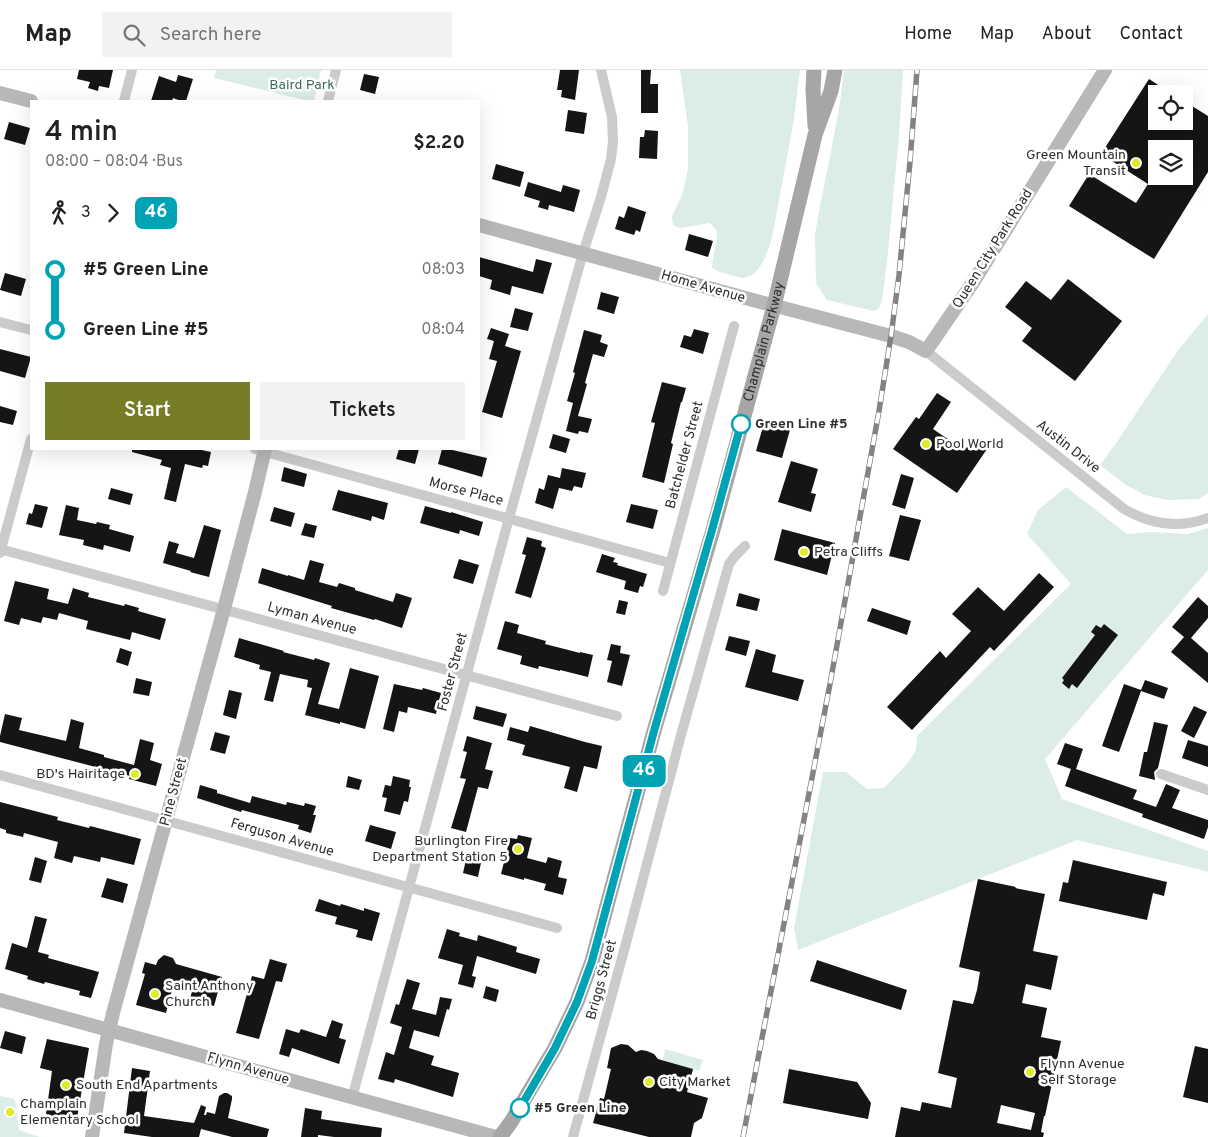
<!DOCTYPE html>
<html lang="en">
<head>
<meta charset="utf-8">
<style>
  :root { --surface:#fff; --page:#f2f2f2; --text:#222; --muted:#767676; --line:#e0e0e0; --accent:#777d26 }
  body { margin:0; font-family:Overpass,sans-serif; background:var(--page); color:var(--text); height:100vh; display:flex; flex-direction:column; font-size:19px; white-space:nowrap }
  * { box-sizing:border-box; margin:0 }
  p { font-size:16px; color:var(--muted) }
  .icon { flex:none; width:28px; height:28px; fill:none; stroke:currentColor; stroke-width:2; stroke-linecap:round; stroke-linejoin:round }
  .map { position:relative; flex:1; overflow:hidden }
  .sheet { position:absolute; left:30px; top:30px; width:450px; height:350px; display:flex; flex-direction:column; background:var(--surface); border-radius:0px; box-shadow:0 5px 20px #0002 }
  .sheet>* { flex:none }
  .badge { padding:0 10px; border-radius:8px; font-size:18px; line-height:32px }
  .tools { position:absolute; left:1148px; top:15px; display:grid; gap:10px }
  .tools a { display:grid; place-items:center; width:45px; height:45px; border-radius:0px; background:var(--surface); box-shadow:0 5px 20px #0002; font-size:25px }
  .map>.badge { position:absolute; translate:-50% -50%; box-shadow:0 0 0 2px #fff }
  .legs { display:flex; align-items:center; gap:8px; height:55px; padding:0 15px; font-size:16px }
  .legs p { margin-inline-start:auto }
  .overview { display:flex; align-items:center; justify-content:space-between; height:85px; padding:0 15px }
  h1 { font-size:28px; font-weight:600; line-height:38px }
  .button { display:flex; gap:10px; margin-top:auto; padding:10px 15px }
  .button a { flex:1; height:58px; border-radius:0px; background:var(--accent); color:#fff; font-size:20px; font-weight:600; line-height:58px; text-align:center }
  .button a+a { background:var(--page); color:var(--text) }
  ul { padding:0 15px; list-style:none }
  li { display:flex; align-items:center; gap:18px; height:60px; font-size:19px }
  li i { display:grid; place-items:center; width:8px; height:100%; margin:0 6px; background:currentColor }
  li i::after { content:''; width:12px; height:12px; margin:-6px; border:4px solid; border-radius:50%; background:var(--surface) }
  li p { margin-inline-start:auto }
  li:first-child i { background:linear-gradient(#0000 50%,currentColor 0) }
  li:last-child i { background:linear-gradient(currentColor 50%,#0000 0) }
  header { display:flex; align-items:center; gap:30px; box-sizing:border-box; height:70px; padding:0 25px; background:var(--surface); border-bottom:1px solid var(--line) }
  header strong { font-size:24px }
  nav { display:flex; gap:28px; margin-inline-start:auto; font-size:18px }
  .search { width:350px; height:45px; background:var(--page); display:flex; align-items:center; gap:12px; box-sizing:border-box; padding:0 18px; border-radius:0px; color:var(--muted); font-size:19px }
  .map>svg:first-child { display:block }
  .green { fill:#dcece6 }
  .building { fill:#151515; fill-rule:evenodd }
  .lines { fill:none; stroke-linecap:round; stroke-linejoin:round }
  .street { stroke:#cbcbcb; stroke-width:10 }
  .secondary { stroke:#b8b8b8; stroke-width:14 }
  .primary { stroke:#a6a6a6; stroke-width:15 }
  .rail-casing { stroke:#838383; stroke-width:5.5 }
  .rail { stroke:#fff; stroke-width:4; stroke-dasharray:11; stroke-linecap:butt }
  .line-1-casing { stroke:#fff; stroke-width:11 }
  .line-1 { stroke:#00a3b4; stroke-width:8 }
  .poi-dot { fill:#dfec2a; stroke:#fff; stroke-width:2 }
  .stop-1-dot { fill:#fff; stroke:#00a3b4; stroke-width:2.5 }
  .labels { text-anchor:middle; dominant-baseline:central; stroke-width:5; stroke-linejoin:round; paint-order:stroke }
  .park-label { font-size:14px; fill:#3a6c5c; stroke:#fff }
  .poi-label { font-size:14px; fill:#2e2e2e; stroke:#fff; text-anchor:start }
  .street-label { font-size:14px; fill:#2e2e2e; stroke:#fff }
  .stop-label { font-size:14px; font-weight:bold; fill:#2e2e2e; stroke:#fff; text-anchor:start }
</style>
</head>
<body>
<header>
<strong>Map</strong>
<div class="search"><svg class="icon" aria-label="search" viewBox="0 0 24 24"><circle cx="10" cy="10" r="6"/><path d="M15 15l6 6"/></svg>Search here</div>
<nav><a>Home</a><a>Map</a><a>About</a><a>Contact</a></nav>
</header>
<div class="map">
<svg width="1208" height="1067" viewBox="0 0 1208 1067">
  <rect width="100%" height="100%" fill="#fff"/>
  <!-- green -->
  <path class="green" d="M216 0H321L314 31H308L214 8Z
    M680 0H800L794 49 772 168C768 181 760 208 742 208 738 207 734 206 730 205 723 203 717 202 712 197 713 184 717 173 717 161L710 153 680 158 673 155 672 146 682 125 688 99V56Z
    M844 0H903L899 65 887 192 882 231 879 238 874 241 827 230 816 213 815 165 819 141 830 87 840 33Z
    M1208 244V423L1199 429 1167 430 1145 425 1126 415 1100 395 1117 372 1179 279Z
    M1066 417 1127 464 1151 462 1188 464 1208 458V500L1045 689 1062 729 1208 781V802L1198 799 1077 770 798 880 794 858 823 702H846L867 719 884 718 907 694 916 680 917 666 1071 514 1027 464 1038 440Z
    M665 979 703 990 699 1001 663 990Z
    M0 1026 15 1029 19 1060 40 1067H0Z"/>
  <!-- building -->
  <path class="building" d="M79 0H113L109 18 99 16 98 21 88 18 90 12 77 9Z
    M560 0H579L575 30 561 27 562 20H557Z
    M641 0H651L650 14H658V43H641Z
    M364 4 379 7 375 24 360 20Z
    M178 5 193 9 186 31H181L173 28 172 31H151L159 6 176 12Z
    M1149 9 1172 24H1156V51H1184V31L1208 46V102L1154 189 1069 136 1089 104 1136 133 1148 114 1101 84ZM1156 79H1184V106H1156Z
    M568 40 587 43 584 64 565 61Z
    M9 52 30 58 25 75 4 69Z
    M645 60 658 61 657 89 639 88 640 67H644Z
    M496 94 524 102 520 117 492 109Z
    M528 112 561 122 563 115 580 120 574 142 549 135 548 140 538 137 540 131 524 126Z
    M628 136 646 142 640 162 636 160 634 165 615 159 619 146 624 148Z
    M689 164 713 171 708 187 685 180Z
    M479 187 533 202 536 189 552 193 543 224 512 216 510 225 490 219 492 210 479 206Z
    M5 203 26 209 21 226 0 220Z
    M1068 209 1122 251 1075 311 1022 271 1032 258 1005 237 1026 211 1051 230Z
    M601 222 619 227 614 244 597 239Z
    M515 238 533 243 528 261 510 257Z
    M491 258 509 264 505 276 521 281 502 348 482 342 497 291 489 289 494 271 487 269Z
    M694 259 709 263 703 284 680 277 684 265 691 267Z
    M584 260 602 265 600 272 608 275 604 287 593 284 585 313 587 314 578 346 592 349 588 363 579 361 578 364 566 361 573 333 567 331 575 303 573 302Z
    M0 279 31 287 25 308 0 301Z
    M662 312 686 318 682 332H681L671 373 673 374 664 413 642 407 655 353 651 352Z
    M937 323 951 332 933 359 964 380 967 377 971 379 976 371 987 379 957 423 893 379 916 347 919 349Z
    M0 336 17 341 13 355 0 352Z
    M764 353 790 360 782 388 756 381Z
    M553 364 570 369 566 383 549 378Z
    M132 379H197L211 382 208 396 203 395 202 398 185 394 176 432 164 429 171 398 160 395 162 390 132 382Z
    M399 379H419L415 394 396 389Z
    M442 379H448L487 388 482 407 438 394Z
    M791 391 818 399 811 423 816 424 811 442 778 432Z
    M284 397 307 404 304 417 281 411Z
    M562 398 586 403 582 418 574 416 572 421 559 418 553 439 535 433 539 418 544 420 548 405 560 408Z
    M901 404 914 408 905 439 892 435Z
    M111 418 133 424 130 435 108 429Z
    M338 420 388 433 384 450 372 446 371 451 332 440Z
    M35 434 48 437 42 458 26 454 29 443 32 444Z
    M631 434 658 440 653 459 626 452Z
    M66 435 79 438 77 450 96 454 97 452 110 455 109 459 134 466 130 482 104 475 103 480 83 475 84 470 59 465Z
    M425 436 451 443V442L483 452 479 466 460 460 459 464 420 453Z
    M274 437 295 443 291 457 270 451Z
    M900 445 921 450 909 491 889 486Z
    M305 453 317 456 314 468 301 465Z
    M204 455 221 460 209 507 190 502 191 501 163 493 169 471 179 474 176 483 194 488Z
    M782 459 835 473 827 505 774 490Z
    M527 467 542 471 541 476 546 478 531 528 515 523 526 485 522 484Z
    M602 484 615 488 613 492 618 493 617 495 647 504 643 517 640 516 638 523 624 519 626 511 596 502Z
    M459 489 479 495 473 514 453 508Z
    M310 490 324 494 319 512 337 517 339 513 355 518V520L393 532 396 523 412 528 402 558 375 549 374 550 331 538 332 536 258 513 262 498 288 506V505L304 510Z
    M1039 503 1054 517 994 581 990 577 912 660 887 637 940 581 946 588 971 561 952 544 978 517 1004 541Z
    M15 511 49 519 47 529 68 534 73 518 89 523 88 527 124 536 125 534 139 538 138 541 166 549 160 570 132 562 130 570 86 559 88 551 59 543 57 550 43 547 41 553 21 548 19 555 4 551Z
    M739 523 760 529 757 541 736 536Z
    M1198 527 1208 536V548L1191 568 1208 583V613L1171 582 1184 567 1172 557Z
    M619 530 628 532 625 545 616 543Z
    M872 538 911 551 907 565 867 551Z
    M505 551 519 555 517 563 546 571 545 574 580 583V582L593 585 588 607 560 600V601L539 596 538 599 520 594 522 586 497 579Z
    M1104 554 1118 565 1077 618 1072 614 1069 619 1062 613 1064 610 1062 608 1095 565 1091 562 1096 555 1101 558Z
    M729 566 750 571 746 586 725 580Z
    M239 568 284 581 283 582 314 590 315 588 330 593 318 634 339 639 350 598 379 606 365 659 340 652V654L305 645 312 618 307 617 308 610 280 604 273 632 264 630 271 602 259 599 260 595 234 587Z
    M611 574 621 576 620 583 630 585 622 616 607 612 612 591 607 590Z
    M120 578 132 582 128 596 116 592Z
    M756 579 776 585 772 602 804 610 798 631 745 617Z
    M136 608 152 612 149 626 133 623Z
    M1145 610 1168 618 1164 629 1141 621 1119 682 1102 676 1124 614 1141 620Z
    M394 614 422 620 423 618 441 623 436 644 408 637 407 643 399 641 394 662 383 659Z
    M229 620 242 623 236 649 223 645Z
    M476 636 507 644 503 657 473 649Z
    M1194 636 1207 642 1194 668 1181 661Z
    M5 644 22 648 19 660 66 671 71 649 84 653 79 678 104 685V687L134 695 140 669 154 673 150 690 162 694 156 716 129 709 130 706 0 672V666Z
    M1154 652 1168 655 1158 698 1154 702 1155 710 1139 706 1144 682H1147Z
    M530 656 585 672 602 676 597 699 584 696 577 722 564 718 570 697 522 685 525 675 507 670 510 657 528 662Z
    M215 662 230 666 225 684 210 680Z
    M467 666 492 673 485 699 493 701 488 719 478 717 466 762 451 758 466 709 460 708 467 682 463 681Z
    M1188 670 1208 676V697L1182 688Z
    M1065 673 1083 679 1076 699 1137 720 1133 729 1156 737 1166 714 1180 720 1172 738 1208 750V757L1204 769 1142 747 1143 744 1065 716 1071 699 1057 694Z
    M348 706 362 710 359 720 346 717Z
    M393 706 410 710 409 717H411L408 732 404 731 400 745 384 741 387 728 382 727 385 715 391 716Z
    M200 715 217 720V723L250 733 252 726 286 735 287 732 304 736 305 733 316 736 313 745H316L311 763 298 759 299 755 242 740 241 742 197 728Z
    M0 732 58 747 57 750 89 758 90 756 141 769 134 795 101 787 100 792 74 786 72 793 54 788 58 772 24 763 23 767 6 763V760L0 758Z
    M370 755 396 762 391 779 365 771Z
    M518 765 532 768 527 788 546 793 548 787 562 791 558 807 567 809 563 825 544 820 546 814 524 808V810L501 804 510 768 517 769Z
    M467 785 482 788 478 807 463 803Z
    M35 787 47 791 41 813 29 810Z
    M1073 790 1167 812 1164 826 1153 823 1147 850 1059 831 1063 812 1068 813Z
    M107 808 128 814 123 833 101 827Z
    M978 809 1016 817 1015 818 1045 824 1033 881 1058 886 1051 920 1026 914 1022 933 1047 938 1041 967 1061 971 1045 1046H1044L1041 1062 1044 1063 1043 1067H895L901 1037 920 1041 922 1032 951 1038 957 1008 938 1003 953 930 973 934 977 920 980 902 959 897ZM1001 1035 1035 1043 1031 1060 997 1053Z
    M319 829 340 836 341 834 364 841V838L380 843 372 871 356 867 358 860 335 854 337 847 315 841Z
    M35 846 47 849 38 882 49 885 48 888 99 902 91 928 79 925 80 921 45 912 44 914 27 909 28 906 5 899 12 873 27 878Z
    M447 859 460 863 459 866 477 871 478 865 517 877 516 882 540 889 536 904 477 886 472 906 476 907 473 918 458 914 463 895 438 888Z
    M164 885 173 888 176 894 222 907 214 936 190 929 193 917 174 912 166 943 136 935 145 904 142 903 145 892 156 895 158 890Z
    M270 889 287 894 282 912 276 911 259 969 236 963 252 906 264 909Z
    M817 890 907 920 901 940 810 911Z
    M407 909 420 913 412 939 436 945 440 927 452 929 449 940 447 939 439 967 414 960 409 978 434 986 431 995 459 1003 453 1027 395 1009 394 1013 378 1009 386 982 394 985 402 957 390 953 396 934 399 935Z
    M486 916 499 920 496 932 483 928Z
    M332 950 343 954 339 968 346 970 339 994 292 978 289 987 279 984 286 959 299 963 301 959 326 967Z
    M5 961 26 967 22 984 0 978Z
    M47 969 89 978 76 1054 46 1044 52 1001 40 998Z
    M621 974 628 975 636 982 641 980 647 981 654 984 658 989 693 999 687 1022 708 1028 702 1048 694 1053 691 1067H649L593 1053 600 1028 604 1029 611 999 607 998 611 978Z
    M1195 976 1208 979V1033L1183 1027Z
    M132 998 150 1001 144 1046 194 1053 201 1035 206 1037 204 1045H206L207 1042 215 1044 219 1026 224 1023H227L232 1026V1029L228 1048 269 1059 267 1067H232L201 1059 199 1067H152L124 1063Z
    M789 999 857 1012 871 1033 868 1049 783 1033Z
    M305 1038 322 1041 321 1049 382 1058 381 1067H334L318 1065V1067H301Z"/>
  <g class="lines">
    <!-- street -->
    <path class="street" d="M124 31 132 0
      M328 31 336 0
      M0 252 31 260
      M926 281 1124 439C1150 454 1179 459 1208 448
      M255 379 670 493
      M0 479 617 646
      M0 483 31 369
      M663 521 734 256
      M1161 704 1208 720
      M0 705 557 858
      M352 1028 509 448 583 183 601 127 611 89 613 72 612 47 601 0
      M573 1067 625 877 681 665 729 494 735 486 745 476"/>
    <!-- secondary -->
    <path class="secondary" d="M0 23 31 31
      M479 155 749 229 891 266 909 272 926 281 974 211 1105 0
      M0 930 496 1067
      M92 1067 106 974 113 943 224 539 255 422 265 379"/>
    <!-- primary -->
    <g class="primary">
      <path d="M814 0 813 20 815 56"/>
      <path id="s1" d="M500 1067 511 1052 555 978 577 932 592 891 654 661 713 460 774 236 815 65 831 21 835 0"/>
    </g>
    <defs>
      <path id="rail" d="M743 1067 830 614 879 341 891 266 899 205 910 92 917 0"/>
    </defs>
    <!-- rail casing -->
    <use href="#rail" class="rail-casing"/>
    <!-- rail -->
    <use href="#rail" class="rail"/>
  </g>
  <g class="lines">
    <defs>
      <path id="line-1" d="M520 1038 555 978 577 932 592 891 654 661 712 460 741 354"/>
    </defs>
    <!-- line-1 casing -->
    <use href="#line-1" class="line-1-casing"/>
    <!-- line-1 -->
    <use href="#line-1" class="line-1"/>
  </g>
  <!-- markers -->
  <g class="poi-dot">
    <circle cx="1136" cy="93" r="5"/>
    <circle cx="926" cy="374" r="5"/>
    <circle cx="804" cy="482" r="5"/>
    <circle cx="135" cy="704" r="5"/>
    <circle cx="518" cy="779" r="5"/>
    <circle cx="155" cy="924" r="5"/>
    <circle cx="1030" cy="1002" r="5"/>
    <circle cx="649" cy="1012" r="5"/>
    <circle cx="66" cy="1015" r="5"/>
    <circle cx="10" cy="1042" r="5"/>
  </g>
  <g class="stop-1-dot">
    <circle cx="741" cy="354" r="9"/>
    <circle cx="520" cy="1038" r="9"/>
  </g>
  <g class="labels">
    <!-- park labels -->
    <g class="park-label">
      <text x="302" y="15">Baird Park</text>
    </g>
    <!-- poi labels -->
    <g class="poi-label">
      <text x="1126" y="85" text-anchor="end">Green Mountain<tspan x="1126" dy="16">Transit</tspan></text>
      <text x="936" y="374">Pool World</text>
      <text x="814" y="482">Petra Cliffs</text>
      <text x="125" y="704" text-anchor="end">BD's Hairitage</text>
      <text x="508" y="771" text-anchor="end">Burlington Fire<tspan x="508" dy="16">Department Station 5</tspan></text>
      <text x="165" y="916">Saint Anthony<tspan x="165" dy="16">Church</tspan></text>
      <text x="1040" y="994">Flynn Avenue<tspan x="1040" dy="16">Self Storage</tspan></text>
      <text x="659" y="1012">City Market</text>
      <text x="76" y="1015">South End Apartments</text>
      <text x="20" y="1034">Champlain<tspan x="20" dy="16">Elementary School</tspan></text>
    </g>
    <!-- street labels -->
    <g class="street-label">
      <text transform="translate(993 179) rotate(-58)">Queen City Park Road</text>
      <text transform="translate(703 217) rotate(16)">Home Avenue</text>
      <text stroke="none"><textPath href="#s1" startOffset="842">Champlain Parkway</textPath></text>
      <text transform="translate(1068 377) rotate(38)">Austin Drive</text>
      <text transform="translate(685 385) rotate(-75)">Batchelder Street</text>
      <text transform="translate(466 422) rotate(15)">Morse Place</text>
      <text transform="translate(312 549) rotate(15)">Lyman Avenue</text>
      <text transform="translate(453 602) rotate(-75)">Foster Street</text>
      <text transform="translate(174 722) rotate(-75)">Pine Street</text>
      <text transform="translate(282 768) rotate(16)">Ferguson Avenue</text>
      <text transform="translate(602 910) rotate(-75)">Briggs Street</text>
      <text transform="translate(248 999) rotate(16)">Flynn Avenue</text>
    </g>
    <!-- stop labels -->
    <g class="stop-label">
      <text x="755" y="354">Green Line #5</text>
      <text x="534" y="1038">#5 Green Line</text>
    </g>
  </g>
</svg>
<div class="tools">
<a><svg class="icon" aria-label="locate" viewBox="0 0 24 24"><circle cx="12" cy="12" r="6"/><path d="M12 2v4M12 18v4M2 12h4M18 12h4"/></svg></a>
<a><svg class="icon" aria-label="layers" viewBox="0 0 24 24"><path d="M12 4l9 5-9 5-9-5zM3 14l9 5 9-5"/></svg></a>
</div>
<b class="badge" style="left:644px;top:701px;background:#00a3b4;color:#fff">46</b>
<section class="sheet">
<div class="overview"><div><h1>4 min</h1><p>08:00 – 08:04 · Bus</p></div><b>$2.20</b></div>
<div class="legs"><svg class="icon" aria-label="walk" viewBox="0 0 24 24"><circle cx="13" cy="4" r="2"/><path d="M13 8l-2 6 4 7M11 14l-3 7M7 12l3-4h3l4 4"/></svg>3<svg class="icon" aria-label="forward" viewBox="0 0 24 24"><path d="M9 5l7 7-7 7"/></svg><b class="badge" style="background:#00a3b4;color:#fff">46</b></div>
<ul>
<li><i style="color:#00a3b4"></i><b>#5 Green Line</b><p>08:03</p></li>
<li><i style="color:#00a3b4"></i><b>Green Line #5</b><p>08:04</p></li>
</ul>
<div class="button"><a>Start</a><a>Tickets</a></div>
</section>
</div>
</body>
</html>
